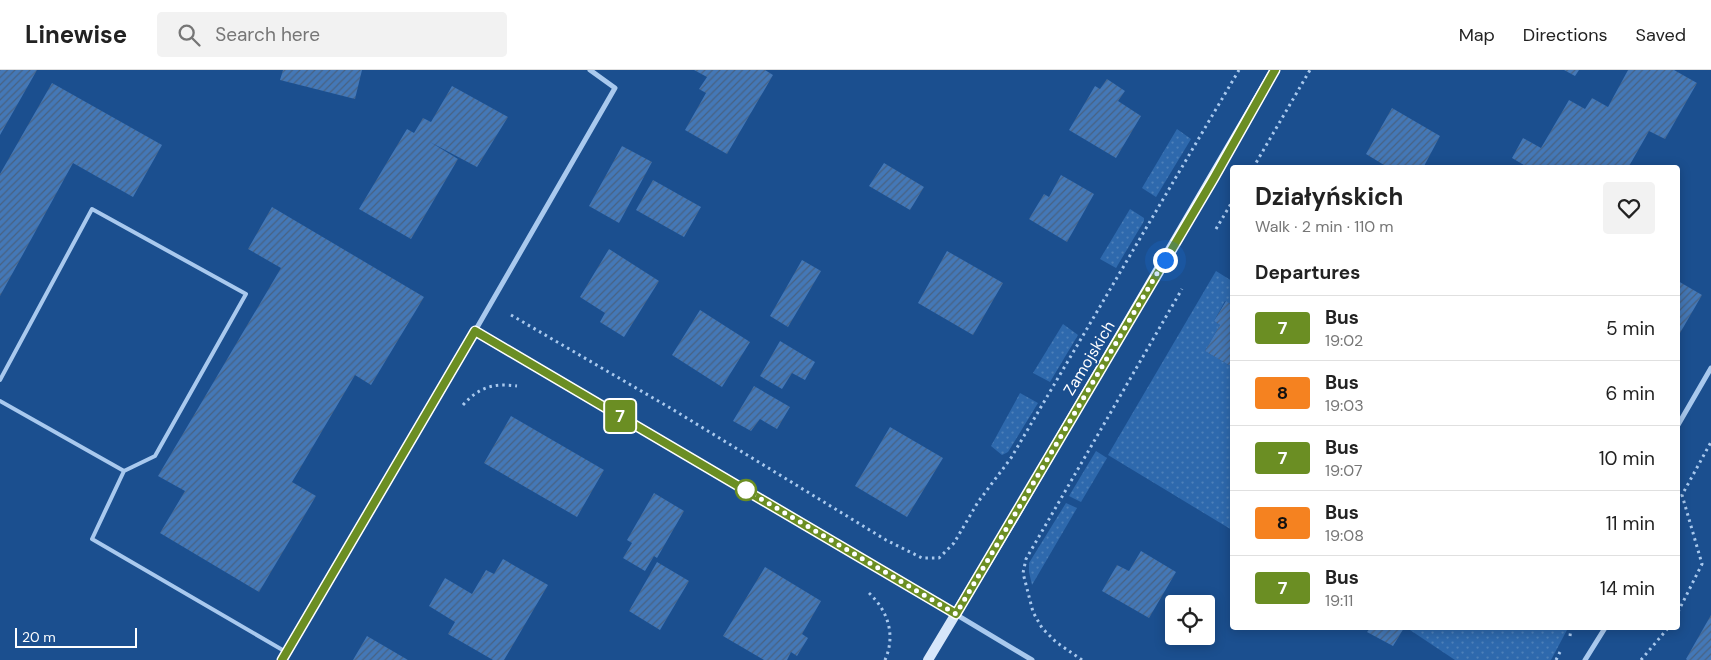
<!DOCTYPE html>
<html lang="en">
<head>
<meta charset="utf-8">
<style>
  :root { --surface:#fff; --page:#f2f2f2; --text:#222; --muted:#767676; --line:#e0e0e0 }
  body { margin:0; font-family:"DM Sans",sans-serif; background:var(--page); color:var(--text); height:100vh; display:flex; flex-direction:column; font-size:19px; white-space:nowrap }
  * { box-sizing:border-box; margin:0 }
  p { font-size:16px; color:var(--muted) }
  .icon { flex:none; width:28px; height:28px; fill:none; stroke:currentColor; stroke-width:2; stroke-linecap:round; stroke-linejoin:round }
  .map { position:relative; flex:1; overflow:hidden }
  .drawer { position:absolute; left:1230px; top:95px; width:450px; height:465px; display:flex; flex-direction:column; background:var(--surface); border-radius:5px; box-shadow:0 2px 12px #0003 }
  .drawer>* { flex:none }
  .badge { padding:0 10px; border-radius:4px; font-size:18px; line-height:32px }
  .buttons { position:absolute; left:1165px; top:525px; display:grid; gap:10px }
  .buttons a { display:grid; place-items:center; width:50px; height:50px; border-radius:5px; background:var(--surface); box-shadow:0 2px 12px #0003; font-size:25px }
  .scale { position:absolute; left:15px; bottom:12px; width:122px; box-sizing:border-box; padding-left:5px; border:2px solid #fff; border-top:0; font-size:14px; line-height:18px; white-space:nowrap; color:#fff; -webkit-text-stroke:4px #1b4f8f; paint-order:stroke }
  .you { position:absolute; width:25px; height:25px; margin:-12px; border:4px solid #fff; border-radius:50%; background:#1a73e8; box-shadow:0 0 0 8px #1a73e833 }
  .map>.badge { position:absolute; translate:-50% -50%; box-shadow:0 0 0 2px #fff }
  h2 { padding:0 25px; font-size:19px; line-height:45px }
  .round { display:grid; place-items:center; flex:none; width:52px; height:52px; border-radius:5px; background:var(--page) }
  .overview { display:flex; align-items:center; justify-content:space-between; height:85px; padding:0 25px }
  h1 { font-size:24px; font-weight:700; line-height:38px }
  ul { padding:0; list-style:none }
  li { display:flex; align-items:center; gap:15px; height:65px; padding:0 25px; border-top:1px solid var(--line) }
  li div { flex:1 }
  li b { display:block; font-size:19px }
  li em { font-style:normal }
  li .badge { min-width:55px; font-weight:700; text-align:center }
  header { display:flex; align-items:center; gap:30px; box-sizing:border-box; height:70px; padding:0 25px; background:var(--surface); border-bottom:1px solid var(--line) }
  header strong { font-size:24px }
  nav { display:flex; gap:28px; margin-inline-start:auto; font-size:18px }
  .search { width:350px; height:45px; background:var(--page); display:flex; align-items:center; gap:12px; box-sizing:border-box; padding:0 18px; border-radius:5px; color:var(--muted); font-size:19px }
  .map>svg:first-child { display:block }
  .grass { fill:url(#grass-dots) }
  .building { fill:url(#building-hatch) }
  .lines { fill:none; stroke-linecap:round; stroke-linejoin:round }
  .path { stroke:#a9c9ee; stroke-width:3; stroke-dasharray:2.5 4; stroke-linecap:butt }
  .lane { stroke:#a9c9ee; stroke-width:4 }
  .street { stroke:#a9c9ee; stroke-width:5 }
  .secondary { stroke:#d6e6fa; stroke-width:10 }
  .line-casing { stroke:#fff; stroke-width:11 }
  .line { stroke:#6b8e23; stroke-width:8 }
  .walk { stroke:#fff; stroke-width:5; stroke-dasharray:0 9 }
  .stop-dot { fill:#fff; stroke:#6b8e23; stroke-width:2.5 }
  .labels { text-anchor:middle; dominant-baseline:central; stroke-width:4; stroke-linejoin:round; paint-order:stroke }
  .street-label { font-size:16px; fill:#fff; stroke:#1b4f8f }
</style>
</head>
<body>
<header>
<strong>Linewise</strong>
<div class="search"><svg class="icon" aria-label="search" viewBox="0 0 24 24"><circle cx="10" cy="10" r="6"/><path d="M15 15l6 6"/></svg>Search here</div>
<nav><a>Map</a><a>Directions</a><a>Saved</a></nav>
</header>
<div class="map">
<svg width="1711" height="590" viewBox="0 0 1711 590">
  <defs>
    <pattern id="grass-dots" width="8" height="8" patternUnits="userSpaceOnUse" patternTransform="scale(1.25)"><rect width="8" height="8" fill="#2e69ad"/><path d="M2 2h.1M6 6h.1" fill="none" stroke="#4d80b9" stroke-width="1.8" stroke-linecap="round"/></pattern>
    <pattern id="building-hatch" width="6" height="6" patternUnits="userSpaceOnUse" patternTransform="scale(1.25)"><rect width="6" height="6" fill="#4478b7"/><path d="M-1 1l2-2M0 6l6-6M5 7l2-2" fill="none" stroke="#486282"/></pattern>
  </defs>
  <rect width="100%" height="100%" fill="#1b4f8f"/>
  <!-- grass -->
  <path class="grass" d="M1177 59 1191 69 1156 127 1142 118Z
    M1130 139 1144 148V151L1116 198 1100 189Z
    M1216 201 1232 211V235L1225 231 1214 251 1220 255 1205 281 1232 297V460L1108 385Z
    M1063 254 1078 265 1050 312 1033 303Z
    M1020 323 1038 333 1008 382 1002 385 991 376Z
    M1096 381 1107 388 1081 432 1069 426Z
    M1066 433 1077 438 1032 515 1029 502V493Z
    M1407 558H1568L1551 590H1455Z"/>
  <!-- building -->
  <path class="building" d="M0 0H37L0 65Z
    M283 0H362L355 29 280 10Z
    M694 0H765L773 5 727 84 685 60 706 23 699 19 707 7Z
    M1564 0H1579L1575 6Z
    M1628 0H1674L1697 13 1665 69 1649 61 1628 98H1529L1512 88 1523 68 1541 78 1569 30 1585 39 1592 28 1608 37Z
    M1107 9 1125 21 1118 31 1141 46 1116 88 1069 60 1095 16 1100 19Z
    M52 13 162 75 133 127 73 93 0 226V104Z
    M452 16 508 47 477 97 430 72 458 89 411 169 359 139 407 59 414 63 423 48 431 52Z
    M1392 38 1440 66 1423 98H1389L1366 84Z
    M622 76 652 92 619 153 589 136Z
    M884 93 924 117 910 140 869 116Z
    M1061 105 1094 124 1067 172 1029 149 1044 124 1049 127Z
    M653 110 701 137 684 167 636 140Z
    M272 137 424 227 371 315 355 305 292 412 316 426 259 522 160 463 185 421 158 406 281 198 248 179Z
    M609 179 659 211 624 267 600 252 605 243 580 227Z
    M947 181 1003 213 973 265 918 233Z
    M802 190 821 201 788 257 770 246Z
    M1678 211 1702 225 1680 263 1678 262Z
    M1226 231 1232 235V297L1205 281 1220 255 1214 251Z
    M700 240 750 272 722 317 672 285Z
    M780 271 815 292 805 310 792 303 782 319 760 306Z
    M754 316 790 337 777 359 760 349 751 361 733 351Z
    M511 346 604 400 577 447 484 393Z
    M890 357 943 388 907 447 855 416Z
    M654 423 684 441 657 488 654 486 645 501 623 488 632 473 627 470Z
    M1141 481 1176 502 1149 548 1102 521 1117 495 1129 501Z
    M503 489 548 515 504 590H493L448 564 455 552 429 536 445 508 472 524 486 500 494 504Z
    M657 492 689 511 660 560 629 541Z
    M765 497 821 531 802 564 808 568 797 586 791 582 787 590H764L723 566Z
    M1711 545V590H1687L1686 589Z
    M1370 558H1404L1393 576 1367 562Z
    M367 566 408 590H353Z"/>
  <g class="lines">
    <!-- path -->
    <path class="path" d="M1253 98 1310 0
      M1216 159 1232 132
      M511 245 672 339 886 470 922 488H939L954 473 978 432 1011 388 1239 0
      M463 335C479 317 493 313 517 316
      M869 523C888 541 896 565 885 590
      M1678 542 1702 494 1682 425 1711 372
      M1570 566 1571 558
      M1082 590 1056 572 1042 558 1033 542 1023 503 1026 489 1182 219
      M1556 590 1560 582
      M1641 590 1668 558"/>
    <!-- lane -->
    <path class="lane" d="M0 310 92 139 246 224 155 386 124 401 92 469 286 582
      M0 331 124 401"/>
    <!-- street -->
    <path class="street" d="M475 261 872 494 1032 590
      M1678 355 1711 298
      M282 590 475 261 615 18 590 0
      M1585 590 1605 558"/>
    <!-- secondary -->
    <path class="secondary" d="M928 590 1011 452 1275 0"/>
  </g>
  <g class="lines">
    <defs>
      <path id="line" d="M282 590 475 261 956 544 1214 108 1275 0"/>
    </defs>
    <!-- line casing -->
    <use href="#line" class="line-casing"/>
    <!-- line -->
    <use href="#line" class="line"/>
    <!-- walk -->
    <path class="walk" d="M746 420 956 544 1165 190"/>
  </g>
  <!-- markers -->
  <circle class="stop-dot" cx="746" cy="420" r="10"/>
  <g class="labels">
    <!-- street labels -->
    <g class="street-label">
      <text transform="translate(1089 288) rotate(-59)">Zamojskich</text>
    </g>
  </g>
</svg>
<div class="buttons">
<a><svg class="icon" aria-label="locate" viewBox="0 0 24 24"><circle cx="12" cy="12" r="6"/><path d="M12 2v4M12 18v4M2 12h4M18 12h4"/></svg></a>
</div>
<div class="scale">20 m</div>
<div class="you" style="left:1165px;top:190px"></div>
<b class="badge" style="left:620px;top:346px;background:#6b8e23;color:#fff">7</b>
<section class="drawer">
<div class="overview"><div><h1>Działyńskich</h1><p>Walk · 2 min · 110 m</p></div><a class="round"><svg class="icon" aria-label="heart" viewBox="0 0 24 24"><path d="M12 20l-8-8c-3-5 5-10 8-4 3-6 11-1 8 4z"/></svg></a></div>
<h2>Departures</h2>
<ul>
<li><span class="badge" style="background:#6b8e23;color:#fff">7</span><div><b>Bus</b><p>19:02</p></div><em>5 min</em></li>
<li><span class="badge" style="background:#f58220;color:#111">8</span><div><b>Bus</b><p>19:03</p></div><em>6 min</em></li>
<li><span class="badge" style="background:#6b8e23;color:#fff">7</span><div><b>Bus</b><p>19:07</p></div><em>10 min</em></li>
<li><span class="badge" style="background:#f58220;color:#111">8</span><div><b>Bus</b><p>19:08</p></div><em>11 min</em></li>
<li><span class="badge" style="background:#6b8e23;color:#fff">7</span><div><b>Bus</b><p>19:11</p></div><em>14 min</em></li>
</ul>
</section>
</div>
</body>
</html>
